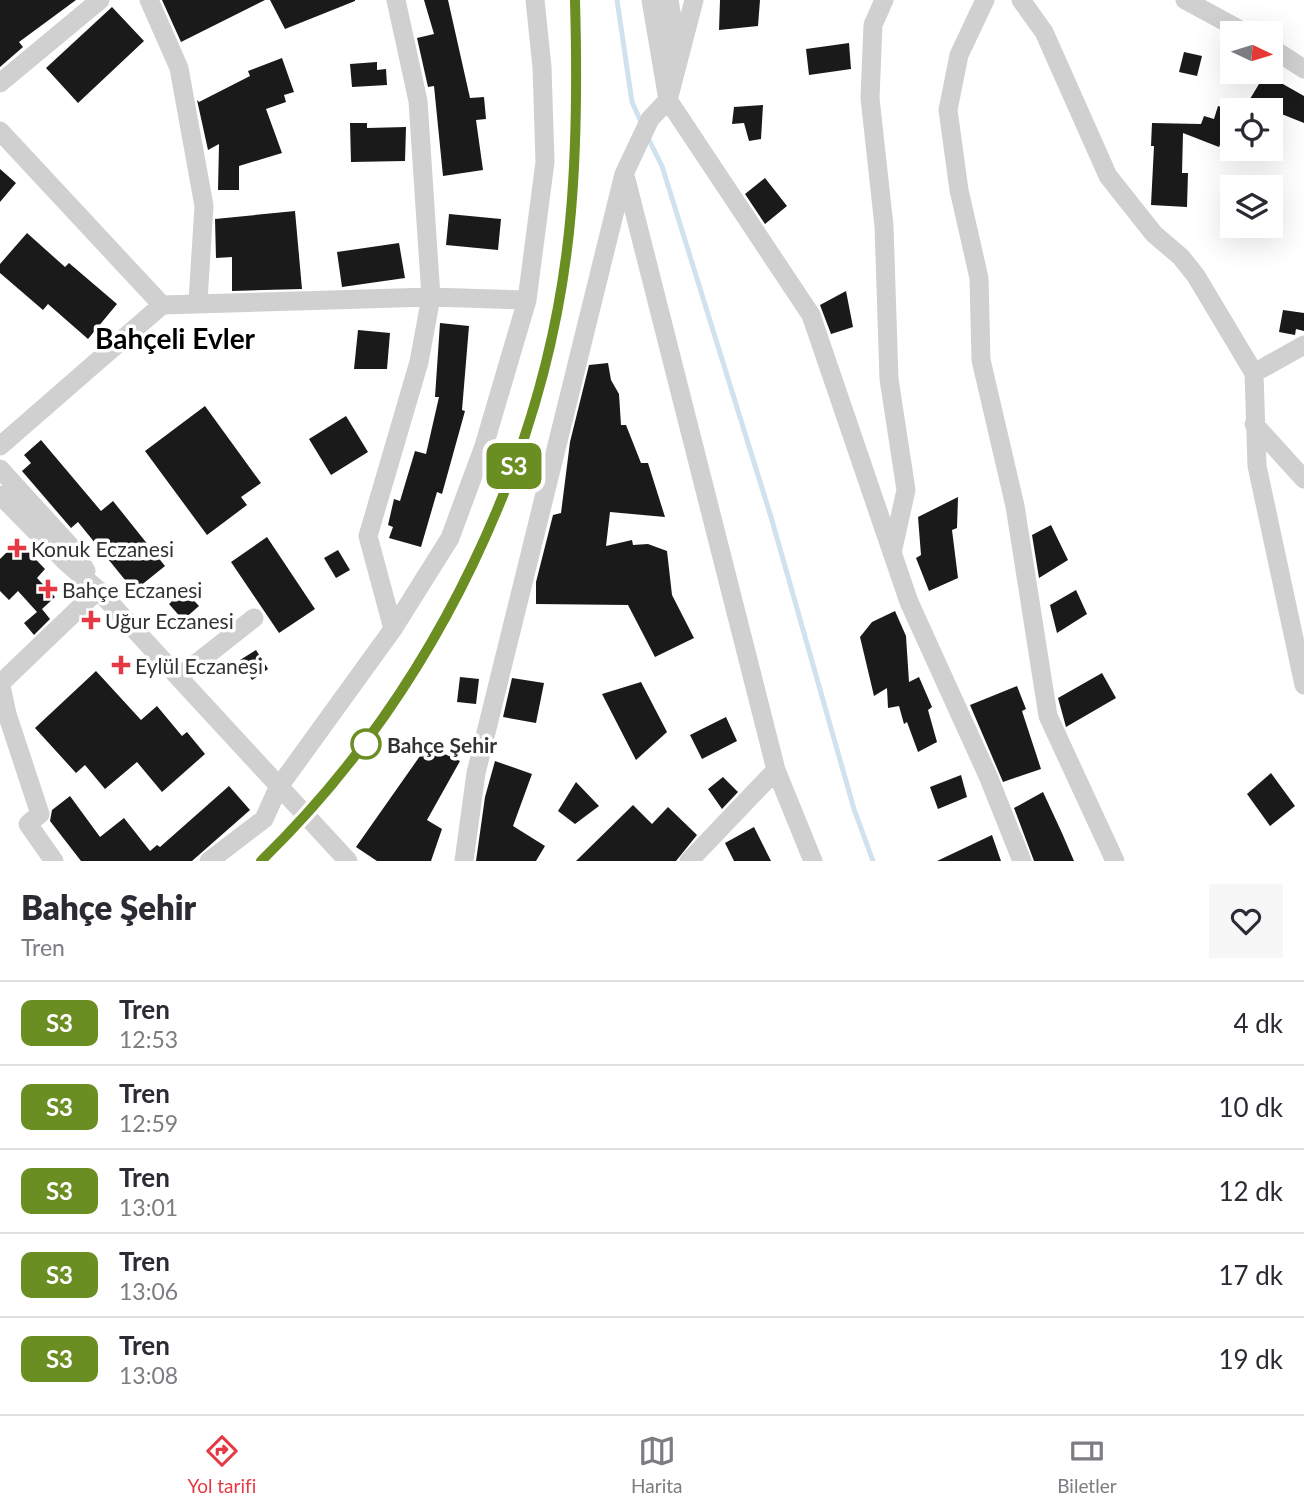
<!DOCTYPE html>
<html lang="tr">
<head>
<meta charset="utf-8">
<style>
  :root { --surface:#fff; --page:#f7f7f7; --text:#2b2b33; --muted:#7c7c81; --line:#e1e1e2; --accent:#e63946 }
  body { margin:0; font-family:Lato,sans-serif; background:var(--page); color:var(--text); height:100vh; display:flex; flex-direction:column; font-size:26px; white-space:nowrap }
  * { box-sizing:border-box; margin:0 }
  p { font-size:23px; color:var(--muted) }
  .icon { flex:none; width:38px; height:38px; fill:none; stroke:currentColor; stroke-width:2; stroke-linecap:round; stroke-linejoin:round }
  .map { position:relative; height:861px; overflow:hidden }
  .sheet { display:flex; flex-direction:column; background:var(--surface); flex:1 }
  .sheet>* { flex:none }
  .badge { padding:0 14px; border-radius:10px; font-size:24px; line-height:46px }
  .needle { width:46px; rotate:94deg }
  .tools { position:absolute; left:1220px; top:21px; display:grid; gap:14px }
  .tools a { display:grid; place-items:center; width:63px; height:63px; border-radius:0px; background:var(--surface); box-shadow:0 7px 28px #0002; font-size:35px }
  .map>.badge { position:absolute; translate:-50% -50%; box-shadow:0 0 0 4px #fff }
  .round { display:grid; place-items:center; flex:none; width:74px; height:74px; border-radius:0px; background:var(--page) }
  .head { display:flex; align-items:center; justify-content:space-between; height:119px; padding:0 21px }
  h1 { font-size:33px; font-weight:800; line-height:52px }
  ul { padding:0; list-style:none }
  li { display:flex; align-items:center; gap:21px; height:84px; padding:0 21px; border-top:2px solid var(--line) }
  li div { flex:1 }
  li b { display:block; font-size:26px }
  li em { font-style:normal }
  li .badge { min-width:77px; font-weight:700; text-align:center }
  .tabs { display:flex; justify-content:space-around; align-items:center; height:98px; border-top:2px solid var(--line); background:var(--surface); font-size:19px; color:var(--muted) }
  .tabs a { display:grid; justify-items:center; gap:4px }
  .tabs .active { color:var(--accent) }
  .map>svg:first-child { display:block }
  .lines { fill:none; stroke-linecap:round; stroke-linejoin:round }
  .stream { stroke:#cfe2ee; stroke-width:5 }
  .building { fill:#1a1a1a }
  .minor { stroke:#d0d0d0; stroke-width:19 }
  .rail-casing { stroke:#888; stroke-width:8 }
  .rail { stroke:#fff; stroke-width:5; stroke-dasharray:16; stroke-linecap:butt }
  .line-casing { stroke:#fff; stroke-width:16 }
  .line { stroke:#6b8e23; stroke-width:10 }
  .poi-dot { fill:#e63946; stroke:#fff; stroke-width:2.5 }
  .stop-dot { fill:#fff; stroke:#6b8e23; stroke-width:3.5 }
  .labels { text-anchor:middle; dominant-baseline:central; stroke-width:7; stroke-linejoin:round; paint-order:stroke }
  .poi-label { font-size:21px; fill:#333; stroke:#fff; text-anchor:start }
  .stop-label { font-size:21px; font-weight:bold; fill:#333; stroke:#fff; text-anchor:start }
  .district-label { font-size:28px; font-weight:bold; fill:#000; stroke:#fff }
</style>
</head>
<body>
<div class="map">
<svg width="1304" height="861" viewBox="0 0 1304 861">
  <rect width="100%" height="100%" fill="#fff"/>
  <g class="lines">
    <!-- stream -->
    <path class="stream" d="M617 0 632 102 642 124
      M647 136 662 166 771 517 854 809 873 861"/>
  </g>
  <!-- building -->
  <path class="building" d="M0 0H76L19 42 23 47 0 67Z
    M162 0H265L181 42Z
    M270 0H355V1L285 29Z
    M424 0H448L470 98 484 97 486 119 476 120 483 170 443 176 434 86 428 87 417 38 434 34Z
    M720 0H760L758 26 719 30Z
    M112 7 144 41 78 103 46 68Z
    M849 43 851 69 809 75 806 49Z
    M1184 52 1202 56 1197 76 1179 72Z
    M282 58 294 92 284 95 286 102 266 109 282 153 239 166V190H218L219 144 208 150 197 100 199 102 250 76 248 71Z
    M377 62V70L386 69 387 85 352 87 350 64Z
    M1265 74 1304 96V123L1279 113 1277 116 1250 99Z
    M763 105 761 139 749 141 744 123 732 124 734 107Z
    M1218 106 1232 111 1228 130 1232 131V147L1221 142 1219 147 1183 133 1182 173H1188L1187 207 1151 205 1154 146H1151L1152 123 1201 124 1204 116 1214 119Z
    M350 123H367V128L406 127 405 161 351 162Z
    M0 169 16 183 0 202Z
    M765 178 787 206 765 224 745 194Z
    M295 211 302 289 232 291V257L216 258 215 219Z
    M449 214 501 219 498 250 446 245Z
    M27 233 65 267 69 263 117 304 88 339 48 304 43 310 0 273V264Z
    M399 243 405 278 342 287 337 252Z
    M846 291 853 327 831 334 820 305Z
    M1283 310 1304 313V331L1296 329 1295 335 1279 332Z
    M440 323 469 326 462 410 465 411 442 494 437 492 421 547 389 538 393 527 388 525 394 499 400 501 415 451 426 454 439 397H435Z
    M358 330 390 333 387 369H354Z
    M608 363 611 380 619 394 621 425H626L641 463H648L665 517 610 512 606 546 632 540 633 545 648 544 667 551 672 595 694 638 655 657 628 605 536 604V582L553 515 561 513 570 442 589 365Z
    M205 406 261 483 241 497 247 505 207 535 145 451Z
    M346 416 368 452 331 475 309 439Z
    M41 440 101 511 113 501 165 566 134 591 78 522 71 528 22 471 31 463 24 455Z
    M958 497 957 528 952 530 958 578 929 591 916 558 921 555 918 517Z
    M1051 525 1068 560 1039 578 1032 535Z
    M267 537 315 609 279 633 231 562Z
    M18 541 45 569 37 578 55 597 42 609 50 619 34 635 24 623 37 612 18 591 9 600 0 591V559Z
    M338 550 350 570 336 578 324 558Z
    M184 590 199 606 183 620 169 604Z
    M1076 590 1087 614 1057 633 1050 605Z
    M895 611 906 636 909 682 919 677 932 707 928 710 937 742 918 752 907 722 904 724 899 706 888 708 887 688 874 696 860 637 872 622Z
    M256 650 268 669 252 680 240 660Z
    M96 671 141 720 157 706 182 736 187 732 205 754 162 792 137 762 105 789 85 765 76 773 35 728Z
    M1102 673 1116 698 1066 727 1058 698Z
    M460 677 479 679 476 704 457 702Z
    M512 678 544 683 536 723 503 717Z
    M641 682 667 732 636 760 602 694Z
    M1017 686 1026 709 1022 711 1041 769 1003 782 970 705Z
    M726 717 737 741 702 759 690 735Z
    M427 746 460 761 427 820 442 829 431 861H377L356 847Z
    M495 761 532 774 513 826 545 846 536 861H476L485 797Z
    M1271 773 1295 806 1270 826 1247 794Z
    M961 775 967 797 938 809 930 787Z
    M723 777 738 792 722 809 708 789Z
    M576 782 599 806 575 824 558 811Z
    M229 786 250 810 192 861H81L50 821 52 810 70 796 100 837 124 818 150 851 157 845 160 847Z
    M1043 792 1062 833 1074 861H1034L1014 808Z
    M633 805 652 824 668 807 697 835 676 861H576Z
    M754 827 771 861H734L725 843Z
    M992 835 1001 861H937Z"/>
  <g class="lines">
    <!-- minor -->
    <path class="minor" d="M149 0 179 68 204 206 198 301
      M396 0 418 101 431 297 419 362 368 536 393 629 450 538 484 446 527 300 545 162 542 67 535 0
      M651 0 668 100 811 315 909 602 988 776 1022 861
      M669 0 675 35 673 50
      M884 0 873 25 870 98 884 226 889 379 906 490 892 553
      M985 0 959 55 948 110 959 190 979 278 981 360 1015 506 1048 716 1115 861
      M1021 0 1044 32 1108 176 1154 234 1181 257 1196 276 1254 373
      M1185 0 1246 33
      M1270 47 1304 69
      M0 83 100 0
      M0 131 162 305
      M626 179 776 770 813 861
      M1304 345 1254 373 1257 466 1304 685
      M1254 424 1304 479
      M0 446 162 305 431 297 527 300
      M0 469 72 548 86 571
      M0 495 66 562 98 590 348 861
      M179 677 254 618
      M0 681 7 714 40 814 28 824 54 861
      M1 683 98 590
      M209 861 264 819 278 788 393 629
      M464 861 476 773 624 174 650 119 668 100 694 0
      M689 861 776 770"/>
    <defs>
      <path id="rail" d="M261 861C434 694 551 452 571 211 577 141 577 71 575 0"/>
    </defs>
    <!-- rail casing -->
    <use href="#rail" class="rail-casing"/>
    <!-- rail -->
    <use href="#rail" class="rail"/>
  </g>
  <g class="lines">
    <defs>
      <path id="line" d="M261 861C433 694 551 452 571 211 577 141 577 71 575 0"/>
    </defs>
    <!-- line casing -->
    <use href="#line" class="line-casing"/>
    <!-- line -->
    <use href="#line" class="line"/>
  </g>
  <!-- markers -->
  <g class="poi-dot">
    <path d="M13.5 537.5h7v7h7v7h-7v7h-7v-7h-7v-7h7z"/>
    <path d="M44.5 578.5h7v7h7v7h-7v7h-7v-7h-7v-7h7z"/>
    <path d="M87.5 609.5h7v7h7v7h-7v7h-7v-7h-7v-7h7z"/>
    <path d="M117.5 654.5h7v7h7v7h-7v7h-7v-7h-7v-7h7z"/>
  </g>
  <circle class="stop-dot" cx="366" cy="744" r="14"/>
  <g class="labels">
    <!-- poi labels -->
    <g class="poi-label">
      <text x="31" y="548">Konuk Eczanesi</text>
      <text x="62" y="589">Bahçe Eczanesi</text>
      <text x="105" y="620">Uğur Eczanesi</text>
      <text x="135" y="665">Eylül Eczanesi</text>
    </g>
    <!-- stop labels -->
    <g class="stop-label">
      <text x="387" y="744">Bahçe Şehir</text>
    </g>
    <!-- district labels -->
    <g class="district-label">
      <text x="175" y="338">Bahçeli Evler</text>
    </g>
  </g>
</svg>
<div class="tools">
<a><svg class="needle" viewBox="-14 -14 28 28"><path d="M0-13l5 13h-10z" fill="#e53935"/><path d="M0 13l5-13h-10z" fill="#7c7c81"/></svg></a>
<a><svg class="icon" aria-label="locate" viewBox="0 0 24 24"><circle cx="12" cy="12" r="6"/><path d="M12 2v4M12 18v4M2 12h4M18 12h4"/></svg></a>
<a><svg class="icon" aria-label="layers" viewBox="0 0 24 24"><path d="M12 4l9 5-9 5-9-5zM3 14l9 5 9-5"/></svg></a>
</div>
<b class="badge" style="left:514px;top:466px;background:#6b8e23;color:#fff">S3</b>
</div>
<section class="sheet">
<div class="head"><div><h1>Bahçe Şehir</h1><p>Tren</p></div><a class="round"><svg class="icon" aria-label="heart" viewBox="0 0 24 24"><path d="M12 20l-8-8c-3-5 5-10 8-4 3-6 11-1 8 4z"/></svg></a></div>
<ul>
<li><span class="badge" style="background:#6b8e23;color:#fff">S3</span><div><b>Tren</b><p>12:53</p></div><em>4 dk</em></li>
<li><span class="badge" style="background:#6b8e23;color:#fff">S3</span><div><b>Tren</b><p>12:59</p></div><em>10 dk</em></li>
<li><span class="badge" style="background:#6b8e23;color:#fff">S3</span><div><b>Tren</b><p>13:01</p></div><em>12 dk</em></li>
<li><span class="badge" style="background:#6b8e23;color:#fff">S3</span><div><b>Tren</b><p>13:06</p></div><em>17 dk</em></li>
<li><span class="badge" style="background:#6b8e23;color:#fff">S3</span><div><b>Tren</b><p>13:08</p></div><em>19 dk</em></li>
</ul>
</section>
<nav class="tabs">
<a class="active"><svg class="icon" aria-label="directions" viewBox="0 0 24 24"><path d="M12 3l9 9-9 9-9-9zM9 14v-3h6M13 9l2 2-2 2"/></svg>Yol tarifi</a>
<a><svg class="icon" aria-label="map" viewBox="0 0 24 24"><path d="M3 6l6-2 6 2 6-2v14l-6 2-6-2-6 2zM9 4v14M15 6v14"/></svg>Harita</a>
<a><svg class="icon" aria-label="tickets" viewBox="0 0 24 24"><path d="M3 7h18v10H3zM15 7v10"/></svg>Biletler</a>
</nav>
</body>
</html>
